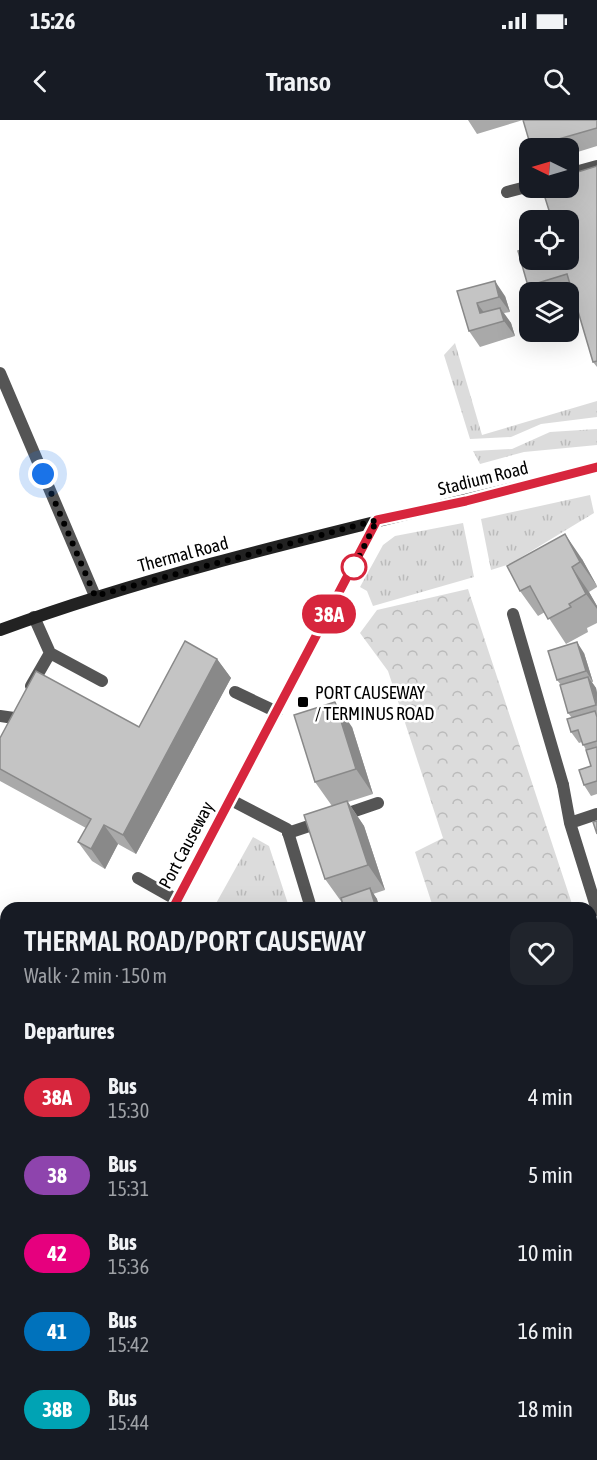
<!DOCTYPE html>
<html lang="en">
<head>
<meta charset="utf-8">
<style>
  :root { --surface:#171b24; --page:#20242c; --text:#f1f3f6; --muted:#9ea1a6 }
  body { margin:0; font-family:"Asap Condensed",sans-serif; background:var(--page); color:var(--text); height:100vh; display:flex; flex-direction:column; font-size:22px; white-space:nowrap }
  * { box-sizing:border-box; margin:0 }
  p { font-size:20px; color:var(--muted) }
  .icon { flex:none; width:33px; height:33px; fill:none; stroke:currentColor; stroke-width:2; stroke-linecap:round; stroke-linejoin:round }
  .map { position:relative; flex:1; overflow:hidden }
  .details { position:absolute; left:0px; top:782px; width:597px; height:560px; display:flex; flex-direction:column; background:var(--surface); border-radius:18px 18px 0 0; box-shadow:0 6px 24px #0002 }
  .details>* { flex:none }
  .badge { padding:0 12px; border-radius:20px; font-size:21px; line-height:39px }
  .needle { width:39px; rotate:275deg }
  .controls { position:absolute; left:519px; top:18px; display:grid; gap:12px }
  .controls a { display:grid; place-items:center; width:60px; height:60px; border-radius:12px; background:var(--surface); box-shadow:0 6px 24px #0002; font-size:30px }
  .you { position:absolute; width:30px; height:30px; margin:-15px; border:4px solid #fff; border-radius:50%; background:#1a73e8; box-shadow:0 0 0 9px #1a73e833 }
  .map>.badge { position:absolute; translate:-50% -50%; box-shadow:0 0 0 3px #fff }
  h2 { padding:0 24px; font-size:22px; line-height:54px }
  .round { display:grid; place-items:center; flex:none; width:63px; height:63px; border-radius:18px; background:var(--page) }
  .summary { display:flex; align-items:center; justify-content:space-between; height:102px; padding:0 24px }
  h1 { font-size:28px; font-weight:600; line-height:45px }
  ul { padding:0; list-style:none }
  li { display:flex; align-items:center; gap:18px; height:78px; padding:0 24px }
  li div { flex:1 }
  li b { display:block; font-size:22px }
  li em { font-style:normal }
  li .badge { min-width:66px; font-weight:700; text-align:center }
  .status { display:flex; justify-content:space-between; align-items:center; height:42px; padding:0 30px; background:var(--surface); direction:ltr }
  .status svg { height:16px; fill:currentColor }
  header { display:flex; justify-content:space-between; align-items:center; height:78px; padding:0 24px; background:var(--surface); font-size:27px; font-weight:600 }
  .map>svg:first-child { display:block }
  .grass { fill:url(#grass-tufts) }
  .forest { fill:url(#forest-crowns) }
  .lines { fill:none; stroke-linecap:round; stroke-linejoin:round }
  .lane { stroke:#555; stroke-width:12 }
  .street { stroke:#555; stroke-width:12 }
  .secondary { stroke:#222; stroke-width:12 }
  .wall { fill:#a9a9a9 }
  .shaded-wall { fill:#898989 }
  .building { fill:#c4c4c4; stroke:#898989; stroke-width:1.5 }
  .line-casing { stroke:#fff; stroke-width:14 }
  .line { stroke:#d7263d; stroke-width:9 }
  .walk { stroke:#000; stroke-width:6; stroke-dasharray:0 10.8 }
  .stop-dot { fill:#fff; stroke:#d7263d; stroke-width:3 }
  .poi-dot { fill:#000; stroke:#fff; stroke-width:2 }
  .labels { text-anchor:middle; dominant-baseline:central; stroke-width:5; stroke-linejoin:round; paint-order:stroke }
  .street-label { font-size:18px; fill:#000; stroke:#fff }
  .poi-label { font-size:18px; fill:#000; stroke:#fff; text-anchor:start }
</style>
</head>
<body>
<div class="status"><b>15:26</b><svg viewBox="0 0 49 12"><path d="M0 12V9h3v3zM5 12V6h3v6zM10 12V3h3v9zM15 12V0h3v12zM26 1h20v11H26zM47 4h2v5h-2z"/></svg></div>
<header><svg class="icon" aria-label="back" viewBox="0 0 24 24"><path d="M15 5l-7 7 7 7"/></svg>Transo<svg class="icon" aria-label="search" viewBox="0 0 24 24"><circle cx="10" cy="10" r="6"/><path d="M15 15l6 6"/></svg></header>
<div class="map">
<svg width="597" height="1340" viewBox="0 0 597 1340">
  <defs>
    <pattern id="grass-tufts" width="24" height="20" patternUnits="userSpaceOnUse" patternTransform="scale(1.5)"><rect width="24" height="20" fill="#dcdcdc"/><path d="M3 7l-1-3M5 7V3M7 7l1-3M15 17l-1-3M17 17v-4M19 17l1-3" fill="none" stroke="#bbb"/></pattern>
    <pattern id="forest-crowns" width="20" height="18" patternUnits="userSpaceOnUse" patternTransform="scale(1.5)"><rect width="20" height="18" fill="#dcdcdc"/><path d="M2 6a3 3 0 1 1 6 0M12 15a3 3 0 1 1 6 0" fill="none" stroke="#bbb"/></pattern>
  </defs>
  <rect width="100%" height="100%" fill="#fff"/>
  <!-- grass -->
  <path class="grass" d="M455 223 482 315 597 281V297L541 304 511 317 470 319 444 235Z
    M597 309V325L524 332 480 344 473 331 512 329 550 312Z
    M590 375 594 393 510 444 491 450 481 399Z
    M463 403 474 457 373 486 367 471 360 467 383 425 395 416Z
    M253 717 269 726 289 787H214Z"/>
  <!-- forest -->
  <path class="forest" d="M468 469 573 787H433L415 732 443 718 388 551 360 513 377 490Z
    M591 844 597 863V1340H587L585 1335H591Z
    M0 1309 6 1316V1335H21L25 1340H0Z"/>
  <g class="lines">
    <!-- lane -->
    <path class="lane" d="M568 54 597 46
      M507 72 530 66
      M513 494 563 665
      M50 533 102 561
      M31 566 50 533 34 497
      M235 572 277 592
      M0 596 14 598
      M340 696 378 683
      M288 713 324 701
      M138 758 177 780"/>
    <!-- street -->
    <path class="street" d="M0 253 95 476
      M563 665 570 703 597 790
      M231 680 287 709 311 788
      M570 703 597 694
      M173 788 377 400
      M0 1111 6 1100
      M230 1335 232 1340
      M571 1335 574 1340
      M137 1340 153 1335"/>
    <!-- secondary -->
    <path class="secondary" d="M0 510C194 439 398 399 597 347"/>
  </g>
  <!-- wall -->
  <path class="wall" d="M468 0H597V26L568 35V28H532L523 0 477 14Z
    M597 46V247L593 242 572 171 567 172H533L528 166 568 140Z
    M457 171 505 176 510 192 504 193 511 203 515 216 480 227 469 211Z
    M582 439 597 466V467L589 472 597 486V503L587 508 588 512 566 524 545 492 538 496 520 471Z
    M584 533 593 562H592L596 568 597 573V674L591 676 584 665 591 646 586 630 582 622 579 623 571 612 572 598 568 593 561 565 557 560Z
    M217 539 231 558 136 734 118 724 105 749 92 741 78 722 86 708 0 661V618L139 607Z
    M352 607 373 674 348 682 364 706 385 770 373 774 377 779 343 784 325 759 332 686 315 662Z
    M305 1335H335L337 1340H307Z
    M365 1335H382L383 1337 372 1340H368Z"/>
  <!-- shaded-wall -->
  <path class="shaded-wall" d="M495 161 505 176 510 192 499 177Z
    M477 183 488 198 480 193Z
    M500 188 511 203 515 216 504 201Z
    M565 414 582 439 597 466 580 442Z
    M572 447 589 472 597 486V489L586 474Z
    M577 522 584 533 593 562 586 551Z
    M217 539 231 558 136 734 123 715Z
    M588 557 596 568 597 573V586Z
    M335 582 352 607 373 674 356 649Z
    M347 681 364 706 385 770 368 745Z
    M104 705 118 724 105 749 91 729Z
    M370 768 377 779 380 788H376Z
    M6 915V950L2 958 0 955V926Z
    M332 1335H335L337 1340H335Z
    M511 1335H515L516 1340H512Z"/>
  <!-- building -->
  <path class="building" d="M523 0H597V8L531 27Z
    M597 46V241L593 242 567 154 528 166 518 131 530 127V140H568V100H552L542 68H568V55Z
    M495 161 499 177 477 183 480 193 500 188 504 201 469 211 457 171Z
    M565 414 580 442 572 447 586 474 569 484 571 487 548 499 530 466 520 471 507 446Z
    M185 521 217 539 123 715 104 705 91 729 78 722 91 699 0 649V618L36 551 139 607Z
    M577 522 586 551 557 560 548 531Z
    M588 557 596 585 568 593 560 565Z
    M335 582 356 649 315 662 294 595Z
    M595 591 597 597V621L583 625 578 610 571 612 567 599Z
    M597 627V661L584 665 579 650 591 646 586 630Z
    M347 681 368 745 325 759 304 695Z
    M597 701V714L593 702Z
    M370 768 376 788H344L341 778Z
    M0 907 6 910V915L0 926Z
    M4 1194 6 1195V1272L0 1265V1261L2 1260 0 1257V1201Z
    M305 1335H325L326 1340H307Z
    M485 1335H511L512 1340H486Z"/>
  <g class="lines">
    <defs>
      <path id="line" d="M173 788 377 400 466 381 597 347"/>
    </defs>
    <!-- line casing -->
    <use href="#line" class="line-casing"/>
    <!-- line -->
    <use href="#line" class="line"/>
    <!-- walk -->
    <path class="walk" d="M43 354 95 476 377 400 354 447"/>
  </g>
  <!-- markers -->
  <circle class="stop-dot" cx="354" cy="447" r="12"/>
  <rect class="poi-dot" x="297" y="576" width="12" height="12" rx="3"/>
  <g class="labels">
    <!-- street labels -->
    <g class="street-label">
      <text transform="translate(483 358) rotate(-14)">Stadium Road</text>
      <text transform="translate(183 434) rotate(-15)">Thermal Road</text>
      <text transform="translate(186 725) rotate(-62)">Port Causeway</text>
    </g>
    <!-- poi labels -->
    <g class="poi-label">
      <text x="315" y="572">PORT CAUSEWAY<tspan x="315" dy="21">/ TERMINUS ROAD</tspan></text>
    </g>
  </g>
</svg>
<div class="controls">
<a><svg class="needle" viewBox="-14 -14 28 28"><path d="M0-13l5 13h-10z" fill="#e53935"/><path d="M0 13l5-13h-10z" fill="#9ea1a6"/></svg></a>
<a><svg class="icon" aria-label="locate" viewBox="0 0 24 24"><circle cx="12" cy="12" r="6"/><path d="M12 2v4M12 18v4M2 12h4M18 12h4"/></svg></a>
<a><svg class="icon" aria-label="layers" viewBox="0 0 24 24"><path d="M12 4l9 5-9 5-9-5zM3 14l9 5 9-5"/></svg></a>
</div>
<div class="you" style="left:43px;top:354px"></div>
<b class="badge" style="left:329px;top:494px;background:#d7263d;color:#fff">38A</b>
<section class="details">
<div class="summary"><div><h1>THERMAL ROAD/PORT CAUSEWAY</h1><p>Walk · 2 min · 150 m</p></div><a class="round"><svg class="icon" aria-label="heart" viewBox="0 0 24 24"><path d="M12 20l-8-8c-3-5 5-10 8-4 3-6 11-1 8 4z"/></svg></a></div>
<h2>Departures</h2>
<ul>
<li><span class="badge" style="background:#d7263d;color:#fff">38A</span><div><b>Bus</b><p>15:30</p></div><em>4 min</em></li>
<li><span class="badge" style="background:#8e44ad;color:#fff">38</span><div><b>Bus</b><p>15:31</p></div><em>5 min</em></li>
<li><span class="badge" style="background:#e6007e;color:#fff">42</span><div><b>Bus</b><p>15:36</p></div><em>10 min</em></li>
<li><span class="badge" style="background:#0072bc;color:#fff">41</span><div><b>Bus</b><p>15:42</p></div><em>16 min</em></li>
<li><span class="badge" style="background:#00a3b4;color:#fff">38B</span><div><b>Bus</b><p>15:44</p></div><em>18 min</em></li>
</ul>
</section>
</div>
</body>
</html>
